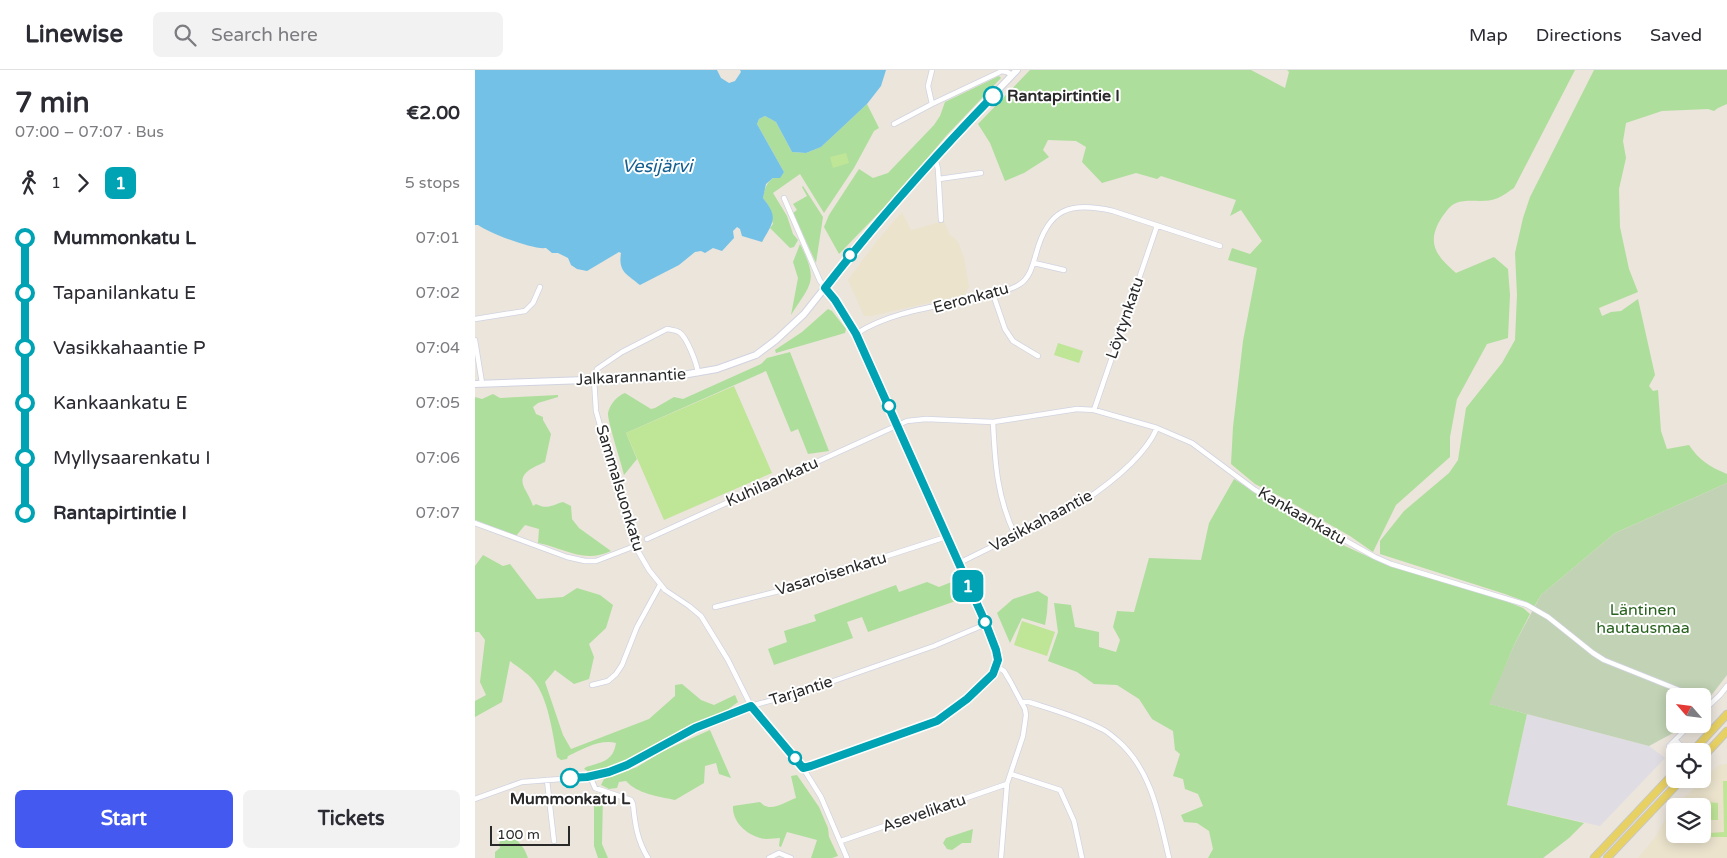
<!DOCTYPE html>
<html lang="en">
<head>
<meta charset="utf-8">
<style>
  :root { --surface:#fff; --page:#f2f2f3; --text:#2b2b33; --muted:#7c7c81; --line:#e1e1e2; --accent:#4459ef }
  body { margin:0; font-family:"Varela Round",sans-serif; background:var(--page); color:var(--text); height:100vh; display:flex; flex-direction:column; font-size:19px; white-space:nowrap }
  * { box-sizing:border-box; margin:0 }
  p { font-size:16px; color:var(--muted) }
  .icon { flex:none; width:28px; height:28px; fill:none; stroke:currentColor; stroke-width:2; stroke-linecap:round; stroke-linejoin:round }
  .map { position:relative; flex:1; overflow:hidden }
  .side { display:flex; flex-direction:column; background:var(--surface); width:475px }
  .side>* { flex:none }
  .badge { padding:0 10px; border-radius:8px; font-size:18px; line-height:32px }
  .needle { width:32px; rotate:298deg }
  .controls { position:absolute; left:1191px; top:618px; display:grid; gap:10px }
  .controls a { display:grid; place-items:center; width:45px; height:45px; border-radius:8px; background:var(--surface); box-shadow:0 2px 12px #0003; font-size:25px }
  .scale { position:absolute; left:15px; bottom:12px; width:80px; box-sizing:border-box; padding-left:5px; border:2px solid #292929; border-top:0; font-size:14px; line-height:18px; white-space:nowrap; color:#292929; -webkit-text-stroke:4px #fff; paint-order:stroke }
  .map>.badge { position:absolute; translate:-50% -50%; box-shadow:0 0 0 2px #fff }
  .legs { display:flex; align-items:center; gap:8px; height:55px; padding:0 15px; font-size:16px }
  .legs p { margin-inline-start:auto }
  .summary { display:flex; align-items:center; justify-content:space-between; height:85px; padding:0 15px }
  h1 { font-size:28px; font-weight:800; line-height:38px }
  .button { display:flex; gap:10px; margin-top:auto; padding:10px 15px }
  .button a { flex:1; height:58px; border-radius:8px; background:var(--accent); color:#fff; font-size:20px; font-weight:800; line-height:58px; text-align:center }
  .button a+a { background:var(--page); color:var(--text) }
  ul { padding:0 15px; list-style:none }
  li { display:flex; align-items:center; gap:18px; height:55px; font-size:19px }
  li i { display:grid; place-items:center; width:8px; height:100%; margin:0 6px; background:currentColor }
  li i::after { content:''; width:12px; height:12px; margin:-6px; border:4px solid; border-radius:50%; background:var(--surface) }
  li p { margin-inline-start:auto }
  li:first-child i { background:linear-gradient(#0000 50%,currentColor 0) }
  li:last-child i { background:linear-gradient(currentColor 50%,#0000 0) }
  header { display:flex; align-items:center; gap:30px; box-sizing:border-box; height:70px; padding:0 25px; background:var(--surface); border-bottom:1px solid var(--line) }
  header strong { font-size:24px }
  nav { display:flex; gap:28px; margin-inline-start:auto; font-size:18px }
  .search { width:350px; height:45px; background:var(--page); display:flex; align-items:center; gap:12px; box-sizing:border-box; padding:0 18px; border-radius:8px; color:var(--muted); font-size:19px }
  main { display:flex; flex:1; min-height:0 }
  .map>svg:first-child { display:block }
  .industrial { fill:#dfdce3 }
  .education { fill:#ebe3cc }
  .green { fill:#aede9b }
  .cemetery { fill:#c1d3b4 }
  .pitch { fill:#bfe597 }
  .water { fill:#74c1e7 }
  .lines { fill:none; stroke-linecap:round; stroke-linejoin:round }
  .minor-casing { stroke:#d1d3e1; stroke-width:6 }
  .secondary-casing { stroke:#d1d3e1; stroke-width:8 }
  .primary-casing { stroke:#c7c7c7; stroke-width:9 }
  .minor { stroke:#fff; stroke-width:4.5 }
  .secondary { stroke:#fff; stroke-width:6 }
  .primary { stroke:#e8d163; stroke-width:7 }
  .line-1-casing { stroke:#fff; stroke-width:11 }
  .line-1 { stroke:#00a3b4; stroke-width:8 }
  .stop-1-dot { fill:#fff; stroke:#00a3b4; stroke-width:2.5 }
  .labels { text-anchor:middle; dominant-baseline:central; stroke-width:4; stroke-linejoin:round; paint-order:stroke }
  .stop-label { font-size:16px; font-weight:bold; fill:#292929; stroke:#fff; text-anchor:start }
  .street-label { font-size:16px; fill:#292929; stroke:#fff }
  .park-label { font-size:16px; fill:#28621e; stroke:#fff }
  .water-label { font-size:18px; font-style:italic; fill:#155f91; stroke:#fff }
</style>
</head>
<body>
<header>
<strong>Linewise</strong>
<div class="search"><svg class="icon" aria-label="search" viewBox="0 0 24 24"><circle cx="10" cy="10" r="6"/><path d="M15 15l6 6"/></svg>Search here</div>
<nav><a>Map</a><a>Directions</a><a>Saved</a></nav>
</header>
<main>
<section class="side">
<div class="summary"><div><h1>7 min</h1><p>07:00 – 07:07 · Bus</p></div><b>€2.00</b></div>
<div class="legs"><svg class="icon" aria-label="walk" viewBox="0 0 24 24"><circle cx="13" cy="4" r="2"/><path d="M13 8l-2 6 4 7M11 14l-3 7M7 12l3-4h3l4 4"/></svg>1<svg class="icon" aria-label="forward" viewBox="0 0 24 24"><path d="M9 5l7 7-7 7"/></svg><b class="badge" style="background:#00a3b4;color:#fff">1</b><p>5 stops</p></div>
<ul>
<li><i style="color:#00a3b4"></i><b>Mummonkatu L</b><p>07:01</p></li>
<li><i style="color:#00a3b4"></i><span>Tapanilankatu E</span><p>07:02</p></li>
<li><i style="color:#00a3b4"></i><span>Vasikkahaantie P</span><p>07:04</p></li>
<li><i style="color:#00a3b4"></i><span>Kankaankatu E</span><p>07:05</p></li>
<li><i style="color:#00a3b4"></i><span>Myllysaarenkatu I</span><p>07:06</p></li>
<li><i style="color:#00a3b4"></i><b>Rantapirtintie I</b><p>07:07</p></li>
</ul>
<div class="button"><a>Start</a><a>Tickets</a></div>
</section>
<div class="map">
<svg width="1252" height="788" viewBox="0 0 1252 788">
  <rect width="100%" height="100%" fill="#ebe5dc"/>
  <!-- industrial -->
  <path class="industrial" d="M1052 644 1174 676 1190 688 1125 756 1032 735Z"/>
  <!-- education -->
  <path class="education" d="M427 142 436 160 469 151 475 165 481 169 484 174 489 188 494 217 489 225 396 246H389L373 210 401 172Z
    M1252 694V788H1163L1181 766 1194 743 1200 737V764H1228V736H1200L1244 695Z"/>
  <!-- green -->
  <path class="green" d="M555 0H776L810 18 814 2 812 0H1100L1039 118C1034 121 1028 126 1023 128 1009 134 994 128 981 133 974 136 971 142 967 147 951 172 960 185 981 203L1019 187 1033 199 1035 225 1033 268 1012 274 982 329 975 367V387L921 435 898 482 875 466 808 428 780 414 756 394 758 357 768 271 782 198 753 190 757 178 775 184 787 171 766 140 755 146 761 130 686 106 682 109 661 103 627 113 607 92 611 77 601 71 573 70 568 80 574 87 549 103 530 111 515 73 503 54Z
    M1119 0H1252V34L1243 38 1239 41 1233 39 1187 41 1151 53 1148 71 1151 88 1144 119 1145 157 1154 199 1163 222 1124 238 1127 246 1136 242 1146 241 1163 229 1180 305 1174 316 1178 321 1183 320 1186 361 1192 379 1214 375C1224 390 1235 397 1252 404V413L1140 463 1066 525 1059 537 1052 532 1030 524 905 484V471L929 441 974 403 983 390 991 338 1027 293 1040 270 1042 225 1040 183 1048 148 1055 127Z
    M524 6 526 8 471 66 426 120 364 184 349 157 354 145 384 99 398 108 413 103 459 55 465 46 470 32Z
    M392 34 404 58 399 61 379 98 349 143 325 104 298 123 312 146 318 164 323 170 319 177 315 178 295 158 298 154 293 135 288 128C291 112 294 110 309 102L282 54 284 49 290 46 301 52 317 82 331 83 346 77Z
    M328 116 348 147 341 193 318 143 322 140 318 134 332 126 327 117Z
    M325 174C344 212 336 213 316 245L323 208 318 192Z
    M353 239 357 241 371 259 370 263 301 283 300 280 327 262Z
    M315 282 354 381 333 384 323 359 316 362 291 301 151 363 162 389 149 405C147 395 132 350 133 343 135 334 142 326 150 323L176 339 180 338 199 327 208 329 286 294 292 288Z
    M18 324 25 328 83 325V327L63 333 58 337 61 344 68 347V350L76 364 70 392C57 398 40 404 51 421 54 427 56 430 58 436L61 434C73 440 77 435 88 432L96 436 97 449 104 458 136 481C109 494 89 478 63 473L64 459 50 455 41 466 0 450V327L7 329Z
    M759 409 803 437 849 462 870 476 896 488 1028 530 1048 538 1055 544 1039 575 1015 634 1052 644 1032 735 1109 753 1094 768 1068 788H733L738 779 734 761 722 753 709 752 706 745 728 736 723 724 710 719 708 709 698 706 705 684 700 680 698 661 677 649 664 629 642 615 619 614 602 602 573 591 583 562 579 533 596 535 600 557 624 562V577L641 582 645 570 638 557 642 541 659 542 674 488 726 490 734 453Z
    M8 485 28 496 35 494 62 529 88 527 102 518 125 525 138 535 131 558 114 574 119 587 114 609 99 614 80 600 70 612 88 665 96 679 174 649 200 626V615L207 614 226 630 239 635 260 625 263 632 244 646 189 669 153 691 131 700 114 702 109 699 111 697C126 692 138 692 141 673 125 669 108 679 93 686L92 689 86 690 82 687C78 665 74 634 62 615 56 605 44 598 35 591L27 632 0 647V631L11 625 5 612 10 570 4 562H0V496Z
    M484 509 492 527 393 562 387 547 372 552 378 568 299 595 293 579 312 572 309 561 341 551 339 545 421 515 424 522 452 512 464 517Z
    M563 521 573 527 572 543 570 555 547 548 535 573 522 543 538 529Z
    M235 660 256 708 244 704 241 693 230 696 229 713 200 730C182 726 163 724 151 711L144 712 142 718 134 719 126 715 129 709 162 697 188 681Z
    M322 705 344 737 353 758 354 767 363 786 357 788H336L342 770 312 762 306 777 304 776 305 768C299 768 291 770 285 768 270 764 257 751 258 736L285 732C295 743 308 733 321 728L316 706Z
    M121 723 128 726 127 774 133 788H123L119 776V726Z
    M498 759 496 773H487L477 780 472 779 468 773 471 768Z
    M29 763C42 768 49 776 53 788H20V782L25 778 24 774Z"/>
  <!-- cemetery -->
  <path class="cemetery" d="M1252 413V605L1228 636V626H1200V654H1209L1200 662 1174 676 1014 634 1039 575 1066 525 1140 463Z"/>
  <!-- pitch -->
  <path class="pitch" d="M371 83 374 93 358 98 355 87Z
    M583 273 608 281 604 293 579 285Z
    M259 316 297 403 189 450 151 363Z
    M547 551 580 562 572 586 539 575Z
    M1248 711H1252V767H1220V764L1249 762Z
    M1233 732 1243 733V750H1232Z"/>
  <!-- water -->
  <path class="water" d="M0 0H242L246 8 254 13 260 11 266 2 265 0H411L406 16 392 34 360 64 346 77 331 83 317 82 301 52 290 46 284 49 282 54 309 102 305 108H298L291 114 288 128C304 148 298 152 287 172L267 166 265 159 262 157 258 161 259 168 247 181 238 178 230 183 226 181 220 182 204 195 165 215C152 204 143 202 146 183L144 182 112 201 102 199 96 195 93 188 83 183H77L71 178C58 180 14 163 3 155H0Z"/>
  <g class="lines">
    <defs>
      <path id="minor" d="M457 34 453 16 457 0
        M419 54 457 34 527 1 532 2 537 5
        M460 88 463 99 466 150
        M464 109 506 103
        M309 128 345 211 360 230 381 264 418 343 471 467 511 554 521 580 523 590 518 604 509 613 492 629 462 651 328 698
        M559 193 589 200
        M518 224 530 259 538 271 563 286
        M0 249 50 241 58 233 65 217
        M381 264C416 241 465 236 505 227 518 224 535 221 545 214 555 208 558 194 561 184 573 139 594 131 638 141L745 176
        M0 270 7 313
        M223 303C222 294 212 267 204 262 200 260 197 260 192 259L147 282 122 299 119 309 121 341 152 452 160 476 174 500 190 520 214 536 226 546 253 590 276 636 328 698 346 727 372 788
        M619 340 682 156
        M518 352C520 394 522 427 540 465
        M0 453 92 487 110 491H121L160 476
        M172 469 432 351 451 349 518 352 602 339 619 340 682 358 717 373 780 420 900 487 916 494 1052 535 1073 547 1118 583 1129 590 1219 626
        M484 493 606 433C633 415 669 388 682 358
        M240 537 300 522 471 467
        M521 596 529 601 535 611 550 639 551 645 548 666 532 714 526 788
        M117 615 133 611 141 604 147 595 162 557 185 515
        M1228 631 1235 634
        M546 632H554C579 640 604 647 627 659 632 661 637 666 642 670 677 700 684 746 694 788
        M1228 641 1245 625 1252 616
        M1200 670 1212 681
        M1200 682 1194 676 1216 654
        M536 704 585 720 599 751 607 788
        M115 706 120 718 156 730 158 734C160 754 162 770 173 788
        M72 710 79 771
        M0 729 47 712 112 707 134 702 153 695 220 658 276 636 327 622 459 576 511 554
        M366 771 532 714
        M294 788 304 783 316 788"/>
      <path id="secondary" d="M0 314 196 307 242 299 281 285 301 270 329 244 379 181 478 67 542 0"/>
      <path id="primary" d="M1218 681 1252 644
        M1228 687 1252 661
        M1119 788 1200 702
        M1132 788 1207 709"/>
    </defs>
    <!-- minor casing -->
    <use href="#minor" class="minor-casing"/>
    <!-- secondary casing -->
    <use href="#secondary" class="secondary-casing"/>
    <!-- primary casing -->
    <use href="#primary" class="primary-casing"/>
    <!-- minor -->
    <use href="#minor" class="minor"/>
    <!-- secondary -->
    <use href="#secondary" class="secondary"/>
    <!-- primary -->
    <use href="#primary" class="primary"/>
  </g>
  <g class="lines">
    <defs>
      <path id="line-1" d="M95 708 112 707 134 702 152 695 220 658 276 636 328 698 336 696 462 651 492 629 518 604 523 590 521 580 511 554 381 264 360 230 350 218C402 151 459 87 518 26"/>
    </defs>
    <!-- line-1 casing -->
    <use href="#line-1" class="line-1-casing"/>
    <!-- line-1 -->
    <use href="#line-1" class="line-1"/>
  </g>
  <!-- markers -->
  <g class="stop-1-dot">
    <circle cx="518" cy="26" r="9"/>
    <circle cx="375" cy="185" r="6"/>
    <circle cx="414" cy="336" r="6"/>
    <circle cx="510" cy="552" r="6"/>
    <circle cx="320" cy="688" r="6"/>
    <circle cx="95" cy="708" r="9"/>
  </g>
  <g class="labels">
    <!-- stop labels -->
    <g class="stop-label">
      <text x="532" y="26">Rantapirtintie I</text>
      <text x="95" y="729" text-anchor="middle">Mummonkatu L</text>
    </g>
    <!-- street labels -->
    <g class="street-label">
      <text transform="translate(496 228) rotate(-15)">Eeronkatu</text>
      <text transform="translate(650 248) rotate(-71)">Löytynkatu</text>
      <text transform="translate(156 307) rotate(-3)">Jalkarannantie</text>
      <text transform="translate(297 412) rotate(-24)">Kuhilaankatu</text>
      <text transform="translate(145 418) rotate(73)">Sammalsuonkatu</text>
      <text transform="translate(827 446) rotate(30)">Kankaankatu</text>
      <text transform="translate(566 451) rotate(-28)">Vasikkahaantie</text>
      <text transform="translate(356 504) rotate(-17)">Vasaroisenkatu</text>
      <text transform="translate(326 621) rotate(-18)">Tarjantie</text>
      <text transform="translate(449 743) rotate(-19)">Asevelikatu</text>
    </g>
    <!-- park labels -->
    <g class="park-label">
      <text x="1168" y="540">Läntinen<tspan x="1168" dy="18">hautausmaa</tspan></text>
    </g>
    <!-- water labels -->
    <g class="water-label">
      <text x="182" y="96">Vesijärvi</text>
    </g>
  </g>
</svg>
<div class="controls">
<a><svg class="needle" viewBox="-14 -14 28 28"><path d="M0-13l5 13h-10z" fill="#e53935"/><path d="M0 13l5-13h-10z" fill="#7c7c81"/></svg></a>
<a><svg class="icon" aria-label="locate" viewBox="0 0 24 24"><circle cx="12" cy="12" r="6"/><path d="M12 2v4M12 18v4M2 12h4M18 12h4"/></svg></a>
<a><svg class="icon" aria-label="layers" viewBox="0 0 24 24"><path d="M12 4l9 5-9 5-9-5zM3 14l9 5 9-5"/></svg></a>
</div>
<div class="scale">100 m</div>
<b class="badge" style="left:493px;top:516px;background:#00a3b4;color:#fff">1</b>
</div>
</main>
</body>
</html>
